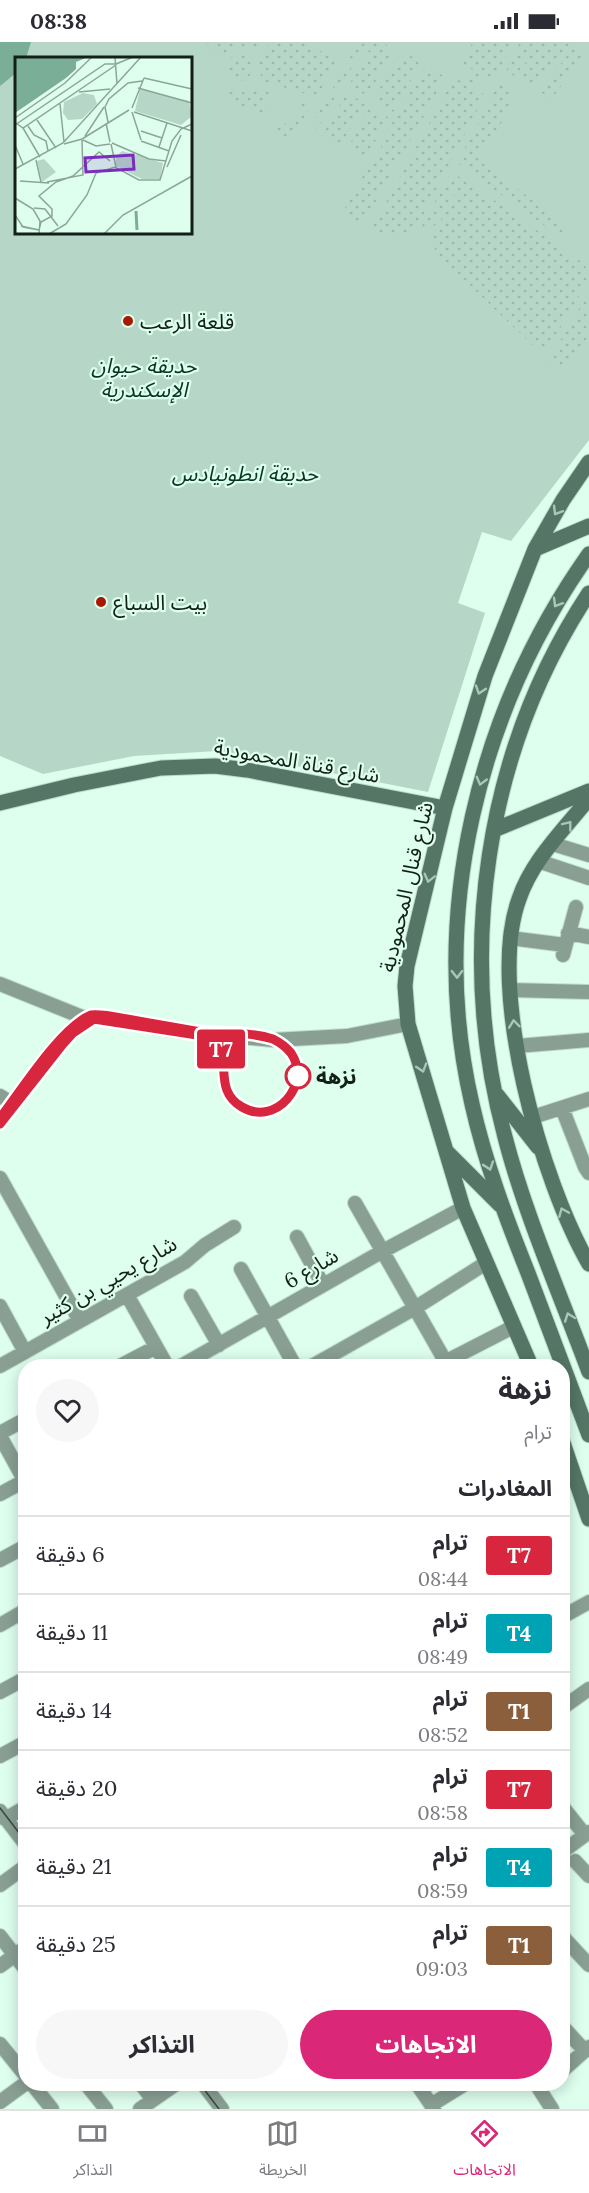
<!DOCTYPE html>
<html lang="ar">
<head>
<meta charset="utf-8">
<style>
  :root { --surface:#fff; --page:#f7f7f7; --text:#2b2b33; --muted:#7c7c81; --line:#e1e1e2; --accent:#db2777 }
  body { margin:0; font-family:Lora,"Noto Sans Arabic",serif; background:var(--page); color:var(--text); direction:rtl; height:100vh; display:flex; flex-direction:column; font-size:22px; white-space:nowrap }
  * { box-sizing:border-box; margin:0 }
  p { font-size:20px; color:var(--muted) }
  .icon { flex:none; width:33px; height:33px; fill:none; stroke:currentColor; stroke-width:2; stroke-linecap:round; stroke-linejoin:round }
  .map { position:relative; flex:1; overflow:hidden; direction:ltr }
  .sheet { position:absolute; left:18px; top:1317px; width:552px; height:732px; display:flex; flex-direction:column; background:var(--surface); border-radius:24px; box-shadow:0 3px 15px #0003; direction:rtl }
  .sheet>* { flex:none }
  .badge { padding:0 12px; border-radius:4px; font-size:21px; line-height:39px }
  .map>.badge { position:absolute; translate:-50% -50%; box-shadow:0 0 0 3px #fff }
  h2 { padding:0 18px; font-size:22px; line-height:54px }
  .round { display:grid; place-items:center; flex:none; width:63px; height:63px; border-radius:32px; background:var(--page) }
  .summary { display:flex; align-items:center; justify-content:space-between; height:102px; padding:0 18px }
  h1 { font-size:28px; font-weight:700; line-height:45px }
  .action { display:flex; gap:12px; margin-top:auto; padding:12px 18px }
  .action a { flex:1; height:69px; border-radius:36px; background:var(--accent); color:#fff; font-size:24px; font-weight:700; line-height:69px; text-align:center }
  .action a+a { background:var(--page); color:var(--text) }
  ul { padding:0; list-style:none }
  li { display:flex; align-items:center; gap:18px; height:78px; padding:0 18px; border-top:2px solid var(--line) }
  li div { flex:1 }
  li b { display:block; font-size:22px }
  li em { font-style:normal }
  li .badge { min-width:66px; font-weight:700; text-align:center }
  .status { display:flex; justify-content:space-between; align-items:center; height:42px; padding:0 30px; background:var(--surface); direction:ltr }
  .status svg { height:16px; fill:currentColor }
  .menu { display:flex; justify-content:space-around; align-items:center; height:84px; border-top:2px solid var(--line); background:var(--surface); font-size:16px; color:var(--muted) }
  .menu a { display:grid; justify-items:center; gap:3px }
  .menu .selected { color:var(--accent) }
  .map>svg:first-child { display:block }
  .green { fill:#b6d7c7; fill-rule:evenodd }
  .garden { fill:url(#garden-dots) }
  .water { fill:#7aae96 }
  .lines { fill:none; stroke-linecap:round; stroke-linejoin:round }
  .street-casing { stroke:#bedacc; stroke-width:16 }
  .secondary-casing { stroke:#bedacc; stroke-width:17 }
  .street { stroke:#899f94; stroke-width:14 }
  .secondary { stroke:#557667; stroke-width:15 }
  .tram { stroke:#384840; stroke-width:1.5 }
  .oneway { stroke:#a7c8b8 }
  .line-casing { stroke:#fff; stroke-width:14 }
  .line { stroke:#d7263d; stroke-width:9 }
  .poi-dot { fill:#a91901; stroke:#defeee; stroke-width:2 }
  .stop-dot { fill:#fff; stroke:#d7263d; stroke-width:3 }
  .labels { text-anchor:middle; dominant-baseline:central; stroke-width:4.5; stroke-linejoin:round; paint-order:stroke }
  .poi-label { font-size:21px; fill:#131f19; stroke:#defeee; text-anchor:start }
  .park-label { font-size:21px; font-style:italic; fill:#073525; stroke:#defeee }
  .street-label { font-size:21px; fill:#131f19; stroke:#defeee }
  .stop-label { font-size:21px; font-weight:bold; fill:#131f19; stroke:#defeee; text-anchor:start }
  .inset-river { fill:none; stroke:#7aae96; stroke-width:3 }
  .inset-road { fill:none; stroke:#8da599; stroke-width:1.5 }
  .view { fill:#7b2cbf; fill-opacity:0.15; stroke:#7b2cbf; stroke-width:3 }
  .inset-edge { fill:none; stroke:#131f19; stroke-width:3 }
</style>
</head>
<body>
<div class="status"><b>08:38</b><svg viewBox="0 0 49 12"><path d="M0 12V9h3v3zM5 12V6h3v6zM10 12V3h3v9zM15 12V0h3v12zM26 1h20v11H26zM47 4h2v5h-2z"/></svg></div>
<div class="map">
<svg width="589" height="2067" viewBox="0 0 589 2067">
  <defs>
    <pattern id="garden-dots" width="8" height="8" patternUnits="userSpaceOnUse" patternTransform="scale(1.5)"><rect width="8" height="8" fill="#b6d7c7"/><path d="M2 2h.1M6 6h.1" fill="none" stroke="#9cb8aa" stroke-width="1.8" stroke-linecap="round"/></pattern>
  </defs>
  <rect width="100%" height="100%" fill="#defeee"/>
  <!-- green -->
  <path class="green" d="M0 0H589V398L511 499 482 490 458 561 485 571 428 750 231 711H217V709L134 714 43 732 0 714ZM16 16H190V190H16Z"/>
  <!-- garden -->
  <path class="garden" d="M261 0 256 10C243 4 232 5 222 16L206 1Z
    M274 0H308L336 20 317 55 262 39 258 18 268 3 272 5Z
    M359 0H366L317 87 311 84Z
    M374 0H385L391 12 367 54 349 43Z
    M473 0H514L494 37 483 31 475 46 485 53 418 183C404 198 388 196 371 188L454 36 465 41 472 27 461 21Z
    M520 0H534L516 35 506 29Z
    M537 0H571L533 46 517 36Z
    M574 5 585 14 551 57 539 49Z
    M226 26a13 13 0 1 1 26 0a13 13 0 1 1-26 0Z
    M413 14 422 19 393 70 373 57 398 16Z
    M426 24 445 35 400 118 397 116 389 128 392 130 363 182 342 171 372 118 375 119 382 105 379 103Z
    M501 37 512 45 504 59 513 65 476 115 566 184 559 194 457 121Z
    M253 46 270 50 263 73 226 57 229 50 241 51Z
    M347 50 365 62 344 97C336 104 329 100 322 94Z
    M302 59 312 62 293 95H286L274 87 282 81 295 83Z
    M370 64 389 76 365 116 354 110 351 100Z
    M451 130 461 136 436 182 431 187 425 188 422 184Z
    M463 136 584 222C589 230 589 236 585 244L550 303C544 308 538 308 532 303L439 213C434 206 430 200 434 191Z
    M589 250V293L566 326 559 327 548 319Z"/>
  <!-- water -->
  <path class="water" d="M0 0H31L26 16H16V31L0 44Z"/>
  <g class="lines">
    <defs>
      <path id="street" d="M553 802 589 813
        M538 819 589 836
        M568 891 589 895
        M510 896 565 903
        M563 913 576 865
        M0 942 87 977
        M510 948 589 950
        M517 1004 589 998
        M0 1054 13 1062
        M562 1066 585 1125 589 1131
        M533 1075 589 1057
        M0 1080 60 1002 81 982 94 975 176 989 273 998 347 994 408 982
        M0 1136 80 1279
        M355 1161 448 1324
        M297 1195 323 1243
        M241 1227 295 1324
        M127 1253 167 1324
        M191 1254 219 1303
        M0 1264 25 1310
        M0 1324 185 1220 205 1203 234 1185
        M120 1324 156 1305
        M181 1324 383 1209 463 1166
        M312 1324 415 1266 486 1221
        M437 1324 513 1285
        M0 1391 26 1377
        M0 1394 26 1441
        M0 1452 26 1438
        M0 1518 26 1504
        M562 1575 589 1560
        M0 1583 26 1568
        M0 1650 26 1636
        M562 1666 589 1647
        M0 1714 26 1700
        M562 1764 585 1793
        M0 1769 26 1803
        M5 1777 26 1765
        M562 1810 589 1790
        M575 1819 589 1834
        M0 1843 26 1824
        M0 1894 26 1928
        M562 1894 589 1923
        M0 1924 26 1905
        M562 1984 585 2009
        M0 2002 26 2034
        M562 2029 589 2005
        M32 2042 52 2067
        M86 2042 106 2067
        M141 2042 153 2058
        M203 2042 222 2067
        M417 2042 434 2067
        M536 2042 552 2067
        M0 2060 26 2041
        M431 2063 465 2042
        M140 2067 176 2042"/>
      <path id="secondary" d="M535 507 589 484
        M589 512C478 669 428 872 472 1062 485 1120 506 1176 528 1231 548 1285 569 1339 589 1393
        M589 551C484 710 456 912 505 1095 525 1173 561 1254 589 1330
        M589 756C564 788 532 818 519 857 486 947 542 1141 589 1222
        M0 761 74 743 161 726 215 724 247 728 445 766
        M494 788 589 749
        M497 1053 538 1105
        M447 1110 500 1163
        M531 1324 463 1166 408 982 405 944 407 924 445 766 485 634 535 507 563 458 589 420
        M562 1398 589 1477"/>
    </defs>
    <!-- street casing -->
    <use href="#street" class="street-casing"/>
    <!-- secondary casing -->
    <use href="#secondary" class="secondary-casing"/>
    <!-- street -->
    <use href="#street" class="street"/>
    <!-- secondary -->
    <use href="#secondary" class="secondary"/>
    <!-- tram -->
    <path class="tram" d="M0 1076C21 1048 61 985 91 973 103 972 116 975 127 977 150 981 173 985 195 988 220 992 248 989 273 997 279 1000 286 1005 290 1011 312 1042 275 1085 242 1065 210 1047 237 1012 210 995L94 977 73 991 63 1002 0 1082
      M0 1766 26 1800
      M200 2042 219 2067"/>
  </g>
  <!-- one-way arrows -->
  <defs><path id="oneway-chevron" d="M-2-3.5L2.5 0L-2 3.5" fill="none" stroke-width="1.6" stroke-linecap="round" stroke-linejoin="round" transform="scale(1.5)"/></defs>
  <g class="oneway">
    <use href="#oneway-chevron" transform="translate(557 469) rotate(121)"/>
    <use href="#oneway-chevron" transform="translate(557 561) rotate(121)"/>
    <use href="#oneway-chevron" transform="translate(480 648) rotate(108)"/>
    <use href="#oneway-chevron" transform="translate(481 739) rotate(105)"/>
    <use href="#oneway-chevron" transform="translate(568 783) rotate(-52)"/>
    <use href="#oneway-chevron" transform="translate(429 836) rotate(104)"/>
    <use href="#oneway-chevron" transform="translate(457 932) rotate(89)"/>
    <use href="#oneway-chevron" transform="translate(514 982) rotate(-97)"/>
    <use href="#oneway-chevron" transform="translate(422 1026) rotate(73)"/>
    <use href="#oneway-chevron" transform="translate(489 1124) rotate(71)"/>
    <use href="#oneway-chevron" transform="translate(563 1170) rotate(-113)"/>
    <use href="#oneway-chevron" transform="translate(569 1275) rotate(-110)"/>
  </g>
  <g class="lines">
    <defs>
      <path id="line" d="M0 1076C21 1049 61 985 91 973 103 972 116 975 127 977 150 981 173 985 195 989 220 992 248 989 273 997 279 1000 286 1005 291 1011 312 1042 276 1085 242 1065 210 1047 236 1011 210 995L94 977 73 991 63 1002 0 1082"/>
    </defs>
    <!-- line casing -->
    <use href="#line" class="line-casing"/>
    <!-- line -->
    <use href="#line" class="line"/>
  </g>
  <!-- markers -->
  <g class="poi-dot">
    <circle cx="128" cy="279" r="6"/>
    <circle cx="101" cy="560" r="6"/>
  </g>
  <circle class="stop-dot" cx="298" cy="1034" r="12"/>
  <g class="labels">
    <!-- poi labels -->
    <g class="poi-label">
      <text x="140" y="279">قلعة الرعب</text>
      <text x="113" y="560">بيت السباع</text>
    </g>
    <!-- park labels -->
    <g class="park-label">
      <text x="144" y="323">حديقة حيوان<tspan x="144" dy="24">الإسكندرية</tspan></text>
      <text x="245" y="431">حديقة انطونيادس</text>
    </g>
    <!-- street labels -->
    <g class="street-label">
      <text transform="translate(297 719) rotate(10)">شارع قناة المحمودية</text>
      <text transform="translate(406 845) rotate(-77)">شارع قنال المحمودية</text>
      <text transform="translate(311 1226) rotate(-30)">شارع 6</text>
      <text transform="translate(108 1238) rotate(-30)">شارع يحيي بن كثير</text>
    </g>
    <!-- stop labels -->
    <g class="stop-label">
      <text x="316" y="1034">نزهة</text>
    </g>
  </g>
  <!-- overview -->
  <g transform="translate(15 15)">
    <rect width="177" height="177" fill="#defeee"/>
    <path d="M125 32 174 44 177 59 166 68 120 54ZM68 36 79 38 82 47 67 62 53 63 48 56 49 45ZM107 94 148 106 145 122H127L101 109V100Z" fill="#b6d7c7"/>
    <path d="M29 102 41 115 27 125 22 104Z" fill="#b6d7c7"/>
    <path d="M123 97 133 105 126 104 134 108 133 114 142 116 138 121 129 122 117 117 121 119 122 114 114 116 111 112Z" fill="#b6d7c7"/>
    <path d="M0 0H73L61 5V12L51 21 0 56Z" fill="#7aae96"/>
    <path class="inset-river" d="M121 154 122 173"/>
    <path class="inset-road" d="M100 0 102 27M101 7 118 0M129 21 177 32M123 31 177 46M64 35 95 32M45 47 49 85M117 51 129 21M117 55 126 83M119 55 177 74M0 61 50 26 77 0M22 63 41 91M93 65 90 50 94 42 113 26 127 24M1 66 8 71 101 8M91 66 95 85M0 68 90 7H101M13 69 19 78 31 84 33 94M8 71 25 100M126 74 147 81M70 79 89 50M67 82 114 53M68 83 81 89 95 87M126 84 154 94M97 86 134 102 151 104M49 87 67 82M96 87 101 110M0 88 8 107M144 90 152 66M21 103 26 125M152 110 166 78M0 112 48 86 126 0M5 124 34 126M32 125 68 118 67 83M0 141 18 152 25 164 24 177M19 151 30 152 43 169M0 158 8 170 24 173M6 169 24 173 26 165 37 159V152L24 139 41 125 58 119 84 95 95 104M34 177 51 167 72 138 81 116 100 110 124 123H145L157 84 166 72 177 67M89 177 108 158 177 119"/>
    <path class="view" d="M118 98 119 112 71 115 70 101Z"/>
    <rect width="177" height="177" class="inset-edge"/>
  </g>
</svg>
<b class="badge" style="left:221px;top:1007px;background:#d7263d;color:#fff">T7</b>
<section class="sheet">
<div class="summary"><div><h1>نزهة</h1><p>ترام</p></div><a class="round"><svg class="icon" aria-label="heart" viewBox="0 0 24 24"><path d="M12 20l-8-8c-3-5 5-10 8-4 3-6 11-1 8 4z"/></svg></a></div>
<h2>المغادرات</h2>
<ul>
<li><span class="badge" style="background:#d7263d;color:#fff">T7</span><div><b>ترام</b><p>08:44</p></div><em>6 دقيقة</em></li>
<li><span class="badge" style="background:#00a3b4;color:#fff">T4</span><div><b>ترام</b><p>08:49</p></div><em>11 دقيقة</em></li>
<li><span class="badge" style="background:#8b5e3c;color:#fff">T1</span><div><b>ترام</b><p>08:52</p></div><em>14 دقيقة</em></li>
<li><span class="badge" style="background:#d7263d;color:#fff">T7</span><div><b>ترام</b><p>08:58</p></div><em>20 دقيقة</em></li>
<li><span class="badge" style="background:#00a3b4;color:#fff">T4</span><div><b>ترام</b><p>08:59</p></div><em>21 دقيقة</em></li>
<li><span class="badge" style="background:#8b5e3c;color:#fff">T1</span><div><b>ترام</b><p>09:03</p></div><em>25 دقيقة</em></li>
</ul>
<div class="action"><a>الاتجاهات</a><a>التذاكر</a></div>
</section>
</div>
<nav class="menu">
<a class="selected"><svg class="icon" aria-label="directions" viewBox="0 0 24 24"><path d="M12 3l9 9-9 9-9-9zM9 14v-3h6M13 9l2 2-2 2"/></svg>الاتجاهات</a>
<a><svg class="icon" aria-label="map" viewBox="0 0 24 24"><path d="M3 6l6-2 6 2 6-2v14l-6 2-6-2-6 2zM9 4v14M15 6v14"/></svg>الخريطة</a>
<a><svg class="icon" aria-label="tickets" viewBox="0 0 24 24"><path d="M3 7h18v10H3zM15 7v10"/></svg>التذاكر</a>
</nav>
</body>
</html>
